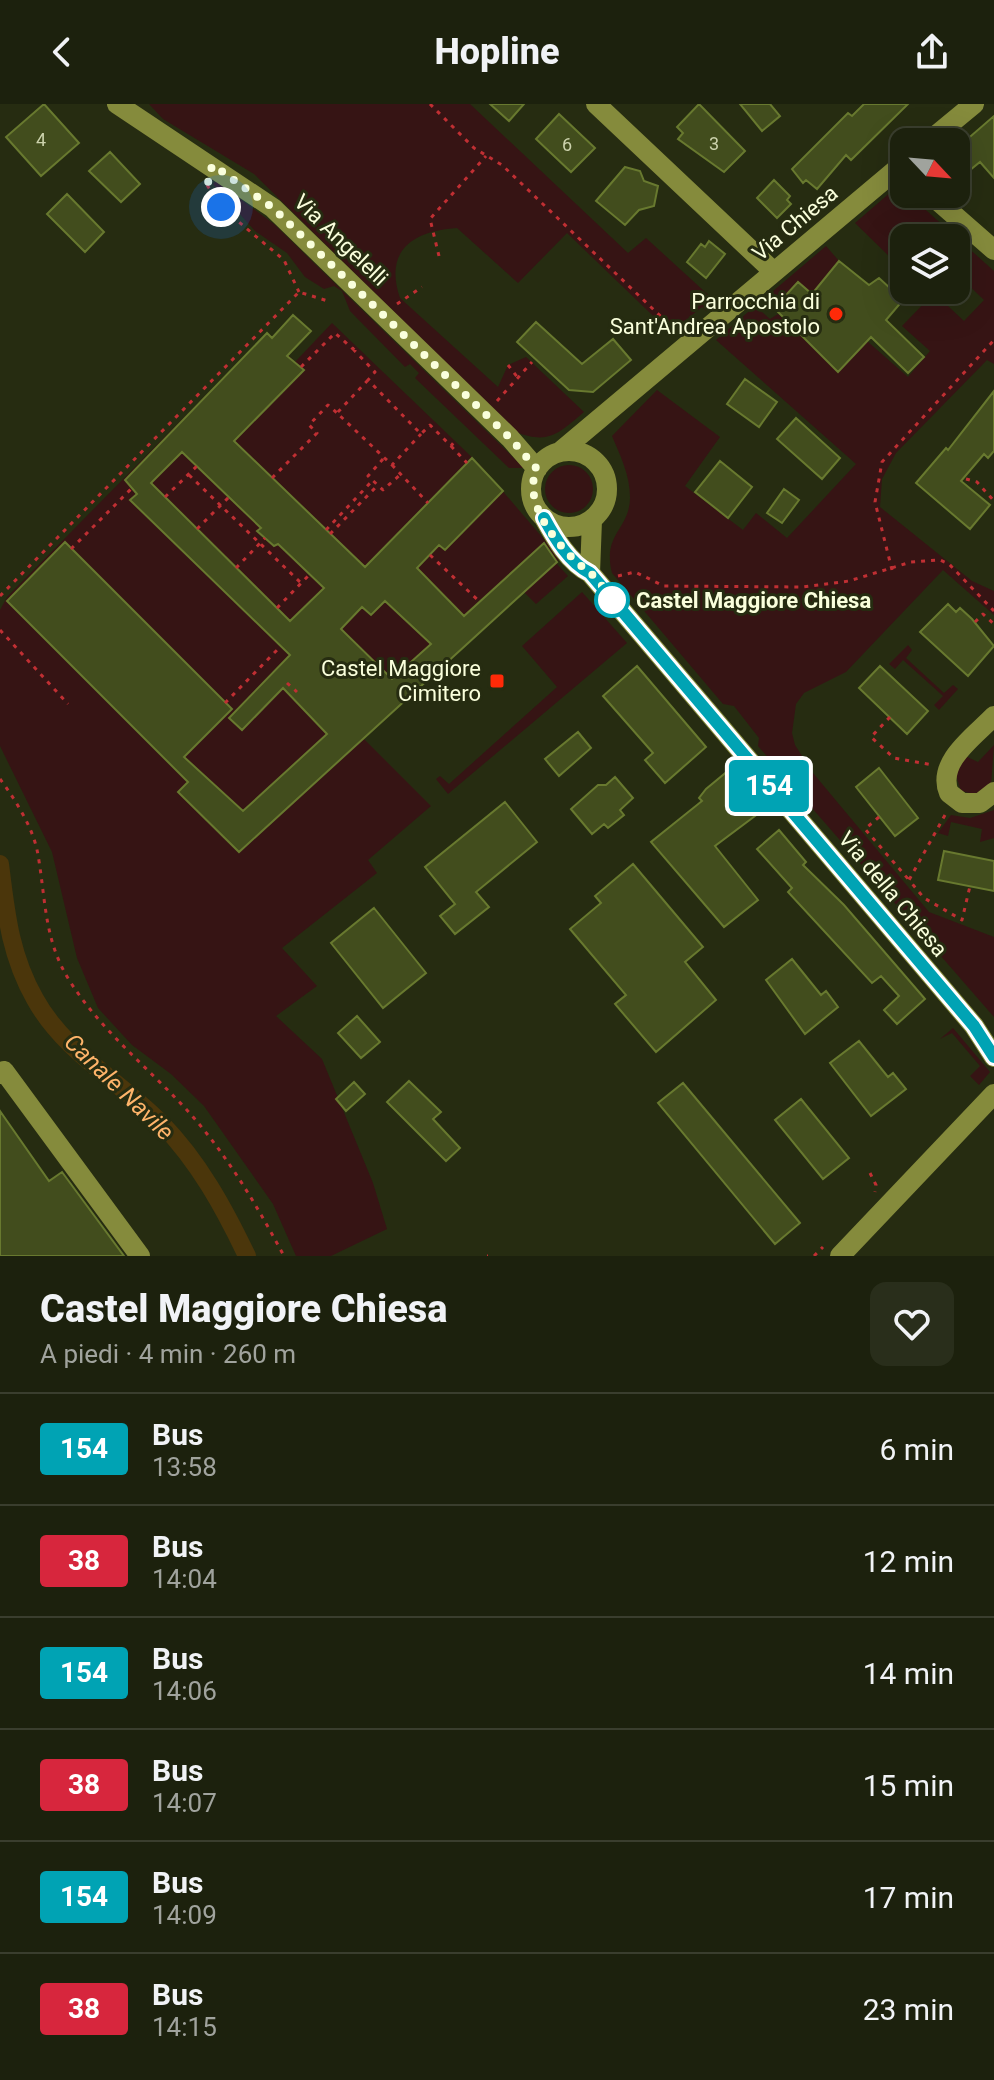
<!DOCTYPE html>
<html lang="it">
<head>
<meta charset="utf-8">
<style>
  :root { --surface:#1c210d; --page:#292e1b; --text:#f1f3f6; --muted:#a0a39d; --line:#3a3e2e }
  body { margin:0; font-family:Roboto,sans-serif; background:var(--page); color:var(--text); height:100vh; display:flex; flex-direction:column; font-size:30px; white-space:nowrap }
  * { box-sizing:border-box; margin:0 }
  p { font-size:26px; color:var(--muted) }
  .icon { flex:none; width:44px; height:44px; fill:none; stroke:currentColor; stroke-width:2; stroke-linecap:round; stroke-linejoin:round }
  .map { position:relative; height:1152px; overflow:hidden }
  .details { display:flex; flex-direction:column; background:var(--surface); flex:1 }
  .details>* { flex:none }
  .badge { padding:0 16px; border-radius:6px; font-size:28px; line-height:52px }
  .needle { width:52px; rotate:116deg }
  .buttons { position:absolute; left:890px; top:24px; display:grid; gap:16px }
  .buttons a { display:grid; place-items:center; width:80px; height:80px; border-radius:16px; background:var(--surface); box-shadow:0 8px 32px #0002,0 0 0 2px var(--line); font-size:40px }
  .you { position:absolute; width:40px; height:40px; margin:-20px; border:6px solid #fff; border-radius:50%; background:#1a73e8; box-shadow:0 0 0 12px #1a73e833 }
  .map>.badge { position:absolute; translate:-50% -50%; box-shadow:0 0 0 4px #fff }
  .round { display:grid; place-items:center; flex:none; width:84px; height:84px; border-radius:16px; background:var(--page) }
  .summary { display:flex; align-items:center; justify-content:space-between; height:136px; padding:0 40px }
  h1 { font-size:38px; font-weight:800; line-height:60px }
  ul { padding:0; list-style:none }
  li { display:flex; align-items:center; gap:24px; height:112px; padding:0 40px; border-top:2px solid var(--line) }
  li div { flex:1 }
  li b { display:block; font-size:30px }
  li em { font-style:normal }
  li .badge { min-width:88px; font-weight:700; text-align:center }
  header { display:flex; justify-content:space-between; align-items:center; height:104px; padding:0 40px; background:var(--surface); font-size:36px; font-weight:800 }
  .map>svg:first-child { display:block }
  .green { fill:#361414 }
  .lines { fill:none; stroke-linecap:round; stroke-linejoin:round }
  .canal { stroke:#4b360b; stroke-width:18 }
  .building { fill:#424d1d; stroke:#68792f; stroke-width:2; fill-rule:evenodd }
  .path { stroke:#c02f33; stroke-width:3; stroke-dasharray:4 6; stroke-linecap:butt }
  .minor { stroke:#858b3c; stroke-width:20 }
  .line-casing { stroke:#fff; stroke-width:18 }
  .line { stroke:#00a3b4; stroke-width:12 }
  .walk { stroke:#faffdc; stroke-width:8; stroke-dasharray:0 14.4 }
  .poi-dot { fill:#ff2a08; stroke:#262c11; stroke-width:3 }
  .stop-dot { fill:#fff; stroke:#00a3b4; stroke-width:4 }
  .labels { text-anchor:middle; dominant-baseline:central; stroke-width:6; stroke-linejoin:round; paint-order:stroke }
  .number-label { font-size:18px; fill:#ccd2ac }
  .street-label { font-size:22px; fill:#faffdc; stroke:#262c11 }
  .poi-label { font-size:22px; fill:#faffdc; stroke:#262c11; text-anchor:end }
  .stop-label { font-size:22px; font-weight:bold; fill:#faffdc; stroke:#262c11; text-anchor:start }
  .water-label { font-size:24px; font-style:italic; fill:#ffb46a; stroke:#262c11 }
</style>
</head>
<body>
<header><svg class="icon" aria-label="back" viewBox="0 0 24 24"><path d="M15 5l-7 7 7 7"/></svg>Hopline<svg class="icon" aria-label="share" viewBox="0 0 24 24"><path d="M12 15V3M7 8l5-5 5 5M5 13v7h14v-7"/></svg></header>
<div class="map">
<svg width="994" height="1152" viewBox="0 0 994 1152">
  <rect width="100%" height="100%" fill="#262c11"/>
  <!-- green -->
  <path class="green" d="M149 0H470L628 149 646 134 716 198 706 207 702 203 677 223 681 228 675 233 567 129 518 179 457 124C412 127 384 147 400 194L498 283 508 261 526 253 584 308C559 329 549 341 516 328L254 70 163 15Z
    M216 77 274 120 524 364H509L415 274 419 269 410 260 405 263 350 207 342 187 334 182 324 185 305 173 287 149 255 127 213 80Z
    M899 81 904 90H908L994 167V260L987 256 896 349 882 375 880 403 972 477 994 487V511L943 466 846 568 804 589 796 600 792 629 795 641 813 669 929 808 994 833V913L758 642 759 634 734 602 723 600 612 469C602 429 630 426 630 393 630 371 620 351 612 332L657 286 720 333 685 382 743 426 756 409 787 434 856 360 716 236 755 202 770 215 778 210 838 268 867 237 908 273 930 247 902 222 934 189 964 217 984 196 956 169V134H904V145L894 157 855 119Z
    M826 142 839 157 812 190 798 179 774 204 765 194Z
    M332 219 482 363 560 454 556 459 568 472 536 500 524 488 363 634 431 702 368 756 377 769 282 844 317 882 276 912 322 955 373 1079 387 1125 331 1152H296L273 1100 204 1002 171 970 132 941 98 904 77 854 52 748 0 642V506L7 493 267 229 295 258Z
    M545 385a24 24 0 1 1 48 0a24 24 0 1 1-48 0Z
    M582 488 627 539 448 690 436 675 440 672 449 680 557 583 522 542Z
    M908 541 912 546 906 554 944 589 953 581 958 585 939 606 934 601 943 592 903 556 895 565 889 560Z
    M994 641 991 681 979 691 961 687 954 665 965 652 978 658Z
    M994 706V734L980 738 982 725 951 718 948 732 938 729 951 711 970 714Z
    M953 924 990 968 979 981 970 972 980 962 952 929 940 935Z"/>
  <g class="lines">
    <!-- canal -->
    <path class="canal" d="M0 760C6 809 10 851 35 895 64 948 120 977 161 1019 199 1058 224 1104 247 1152"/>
  </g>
  <!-- building -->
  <path class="building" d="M44 0 79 39 41 72 6 33Z
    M490 0H524L509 17Z
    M699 0 745 47 724 68 678 35 683 29 677 23Z
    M740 0H770L780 12 762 27Z
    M864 0H908L851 56 846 51 817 85 806 76 803 79 792 65 848 9 852 12Z
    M559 10 595 44 571 68 536 35Z
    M994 12V74L980 58 970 66 956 50V45Z
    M110 48 140 80 121 98 89 67Z
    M625 63 640 67 644 77 658 82 654 102 639 106 625 121 596 97Z
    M774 76 790 92 787 96 791 100 777 114 757 94Z
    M67 90 104 128 85 148 47 110Z
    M709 137 725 150 706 174 687 158 701 140 705 143Z
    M839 157 869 181 879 174 903 196 886 216 924 253 908 269 871 233 838 268 774 204 798 178 812 190Z
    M293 211 311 227 287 252 304 266 234 337 365 463 472 354 503 387 445 446 439 441 417 464 464 512 544 439 557 458 239 748 178 688 188 678 7 497 65 438 232 605 184 653 243 707 327 630 283 584 242 626 229 614 290 551 130 396 137 390 125 376 267 229 272 234ZM182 348 261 424 257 427 274 442 278 440 324 484 290 517 151 379ZM385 497 431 540 392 575 341 525 362 503 371 511Z
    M536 218 582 260 613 235 631 256 593 288 569 286 517 238Z
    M745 275 777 298 759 323 727 300Z
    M994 287V347L988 354 984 350 961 377 990 401 970 425 916 379 946 344 948 346Z
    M796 314 840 354 822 375 777 335Z
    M720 357 752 383 728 414 695 388Z
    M784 385 799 396 782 419 767 409Z
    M948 500 956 508 960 504 972 515 994 542 968 572 920 528Z
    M637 562 706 643 665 679 645 656 653 649 603 592Z
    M880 562 928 607 907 630 859 584Z
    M578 628 591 644 559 672 545 655Z
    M879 664 918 714 895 732 856 683Z
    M729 666 763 706 715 742 758 796 724 823 651 738 702 697 699 694 706 685Z
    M615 673 633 694 620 706 624 711 608 724 604 720 592 730 571 705 598 681H606Z
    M505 698 537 738 476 788 489 803 455 830 440 812 455 800 425 763Z
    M779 726 806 758 803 761 844 801 925 895 897 920 884 906 899 892 881 872 872 879 788 788 792 784 757 745Z
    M944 747 994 757V787L938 776Z
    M633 760 703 843 685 858 716 896 656 948 615 900 626 891 570 825 601 799 595 792Z
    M374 804 426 869 383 904 331 839Z
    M792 855 821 891 826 887 838 903 805 930 766 876Z
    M357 912 380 938 361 954 338 929Z
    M859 937 888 973 893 969 906 985 871 1012 830 959Z
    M409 977 441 1008 433 1015 460 1044 446 1057 387 998Z
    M354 978 365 990 346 1007 336 995Z
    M683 979 800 1119 775 1140 658 999Z
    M801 995 849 1054 823 1075 775 1016Z
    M0 1007 49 1077 62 1068 124 1152H0Z"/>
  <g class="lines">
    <!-- path -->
    <path class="path" d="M430 0 474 44 502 61 676 227
      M207 81 221 103 284 156 299 188
      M439 152 430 115 486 52
      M397 200 422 183
      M353 245 375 268 368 276 421 330 430 321 451 342 455 337
      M508 261 518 274
      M301 263 335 229 353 245 356 242
      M368 276 337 309 392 361 421 330
      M497 297 532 258
      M451 342 467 359
      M383 355 368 372 383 386 401 370
      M392 361 428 399
      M189 371 301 479
      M272 374 317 329 309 321 328 301 337 309
      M966 375 977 378 994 397
      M165 393 197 362
      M197 425 229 393
      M326 426 373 376
      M330 430 378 381
      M71 445 132 384
      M430 451 480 498
      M236 464 265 434
      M892 466 875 398 882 358 994 236
      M618 472 635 468 664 482 802 483 849 477 911 458 940 456 949 460 994 507
      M0 492 299 188 331 198
      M277 504 310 470
      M975 518 983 510 994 520
      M0 526 68 600
      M287 579 297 588
      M225 599 281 542
      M890 613 871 633 894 654 933 661
      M0 675C15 695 34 725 38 751 46 797 44 838 71 879 102 927 148 964 186 1005 226 1049 256 1100 284 1152
      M945 711 909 776 924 794 962 816 970 782
      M879 713 865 725 909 776
      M870 1069 876 1081 875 1088
      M487 1152H488
      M814 1152 823 1143"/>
    <!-- minor -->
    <path class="minor" d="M117 0 273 104 510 334 537 365
      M596 0 774 168
      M928 38 974 0
      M930 90 994 146
      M531 385a38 38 0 1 1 76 0a38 38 0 1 1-76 0Z
      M561 347 904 59
      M544 414C555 434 569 459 590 469L974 922 994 953
      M590 469 592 416
      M994 612C975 632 936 658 949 689L962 699H980L994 688
      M0 970 4 967 140 1152
      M840 1152 994 990"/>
  </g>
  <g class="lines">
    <defs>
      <path id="line" d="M544 414C555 434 569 459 590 469L974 922 994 953"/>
    </defs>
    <!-- line casing -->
    <use href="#line" class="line-casing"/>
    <!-- line -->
    <use href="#line" class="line"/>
    <!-- walk -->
    <path class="walk" d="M221 103C210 89 203 79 213 61L273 104 510 334 537 365C520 400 563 449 589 468 600 476 608 492 617 502L612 496"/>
  </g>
  <!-- markers -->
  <g class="poi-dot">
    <circle cx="836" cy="210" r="8"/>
    <rect x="489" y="569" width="16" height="16" rx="4"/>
  </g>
  <circle class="stop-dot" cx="612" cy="496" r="16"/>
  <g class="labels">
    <!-- number labels -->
    <g class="number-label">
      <text x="41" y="35">4</text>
      <text x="714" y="39">3</text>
      <text x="567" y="40">6</text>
    </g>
    <!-- street labels -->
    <g class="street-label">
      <text transform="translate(795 119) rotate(-40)">Via Chiesa</text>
      <text transform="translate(341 136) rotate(44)">Via Angelelli</text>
      <text transform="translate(893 790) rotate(50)">Via della Chiesa</text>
    </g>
    <!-- poi labels -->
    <g class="poi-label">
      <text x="820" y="197">Parrocchia di<tspan x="820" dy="25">Sant'Andrea Apostolo</tspan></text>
      <text x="481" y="564">Castel Maggiore<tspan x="481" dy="25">Cimitero</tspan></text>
    </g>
    <!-- stop labels -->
    <g class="stop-label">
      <text x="636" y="496">Castel Maggiore Chiesa</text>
    </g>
    <!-- water labels -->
    <g class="water-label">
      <text transform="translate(119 983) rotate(44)">Canale Navile</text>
    </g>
  </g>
</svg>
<div class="buttons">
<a><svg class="needle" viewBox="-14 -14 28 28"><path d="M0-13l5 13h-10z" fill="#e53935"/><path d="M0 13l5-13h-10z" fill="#a0a39d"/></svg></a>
<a><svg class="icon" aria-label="layers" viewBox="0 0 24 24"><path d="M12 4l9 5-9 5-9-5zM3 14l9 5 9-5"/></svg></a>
</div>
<div class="you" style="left:221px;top:103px"></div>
<b class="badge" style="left:769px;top:682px;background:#00a3b4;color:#fff">154</b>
</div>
<section class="details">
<div class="summary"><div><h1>Castel Maggiore Chiesa</h1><p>A piedi · 4 min · 260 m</p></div><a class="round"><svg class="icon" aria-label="heart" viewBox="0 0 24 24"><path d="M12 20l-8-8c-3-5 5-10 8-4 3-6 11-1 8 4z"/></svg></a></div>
<ul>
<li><span class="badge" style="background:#00a3b4;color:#fff">154</span><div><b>Bus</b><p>13:58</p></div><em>6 min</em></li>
<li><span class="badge" style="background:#d7263d;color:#fff">38</span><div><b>Bus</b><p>14:04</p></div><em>12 min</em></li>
<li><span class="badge" style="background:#00a3b4;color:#fff">154</span><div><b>Bus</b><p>14:06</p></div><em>14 min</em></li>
<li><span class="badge" style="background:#d7263d;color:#fff">38</span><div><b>Bus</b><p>14:07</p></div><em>15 min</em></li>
<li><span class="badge" style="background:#00a3b4;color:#fff">154</span><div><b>Bus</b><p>14:09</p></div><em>17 min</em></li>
<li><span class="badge" style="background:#d7263d;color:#fff">38</span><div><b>Bus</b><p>14:15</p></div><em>23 min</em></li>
</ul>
</section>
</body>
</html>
